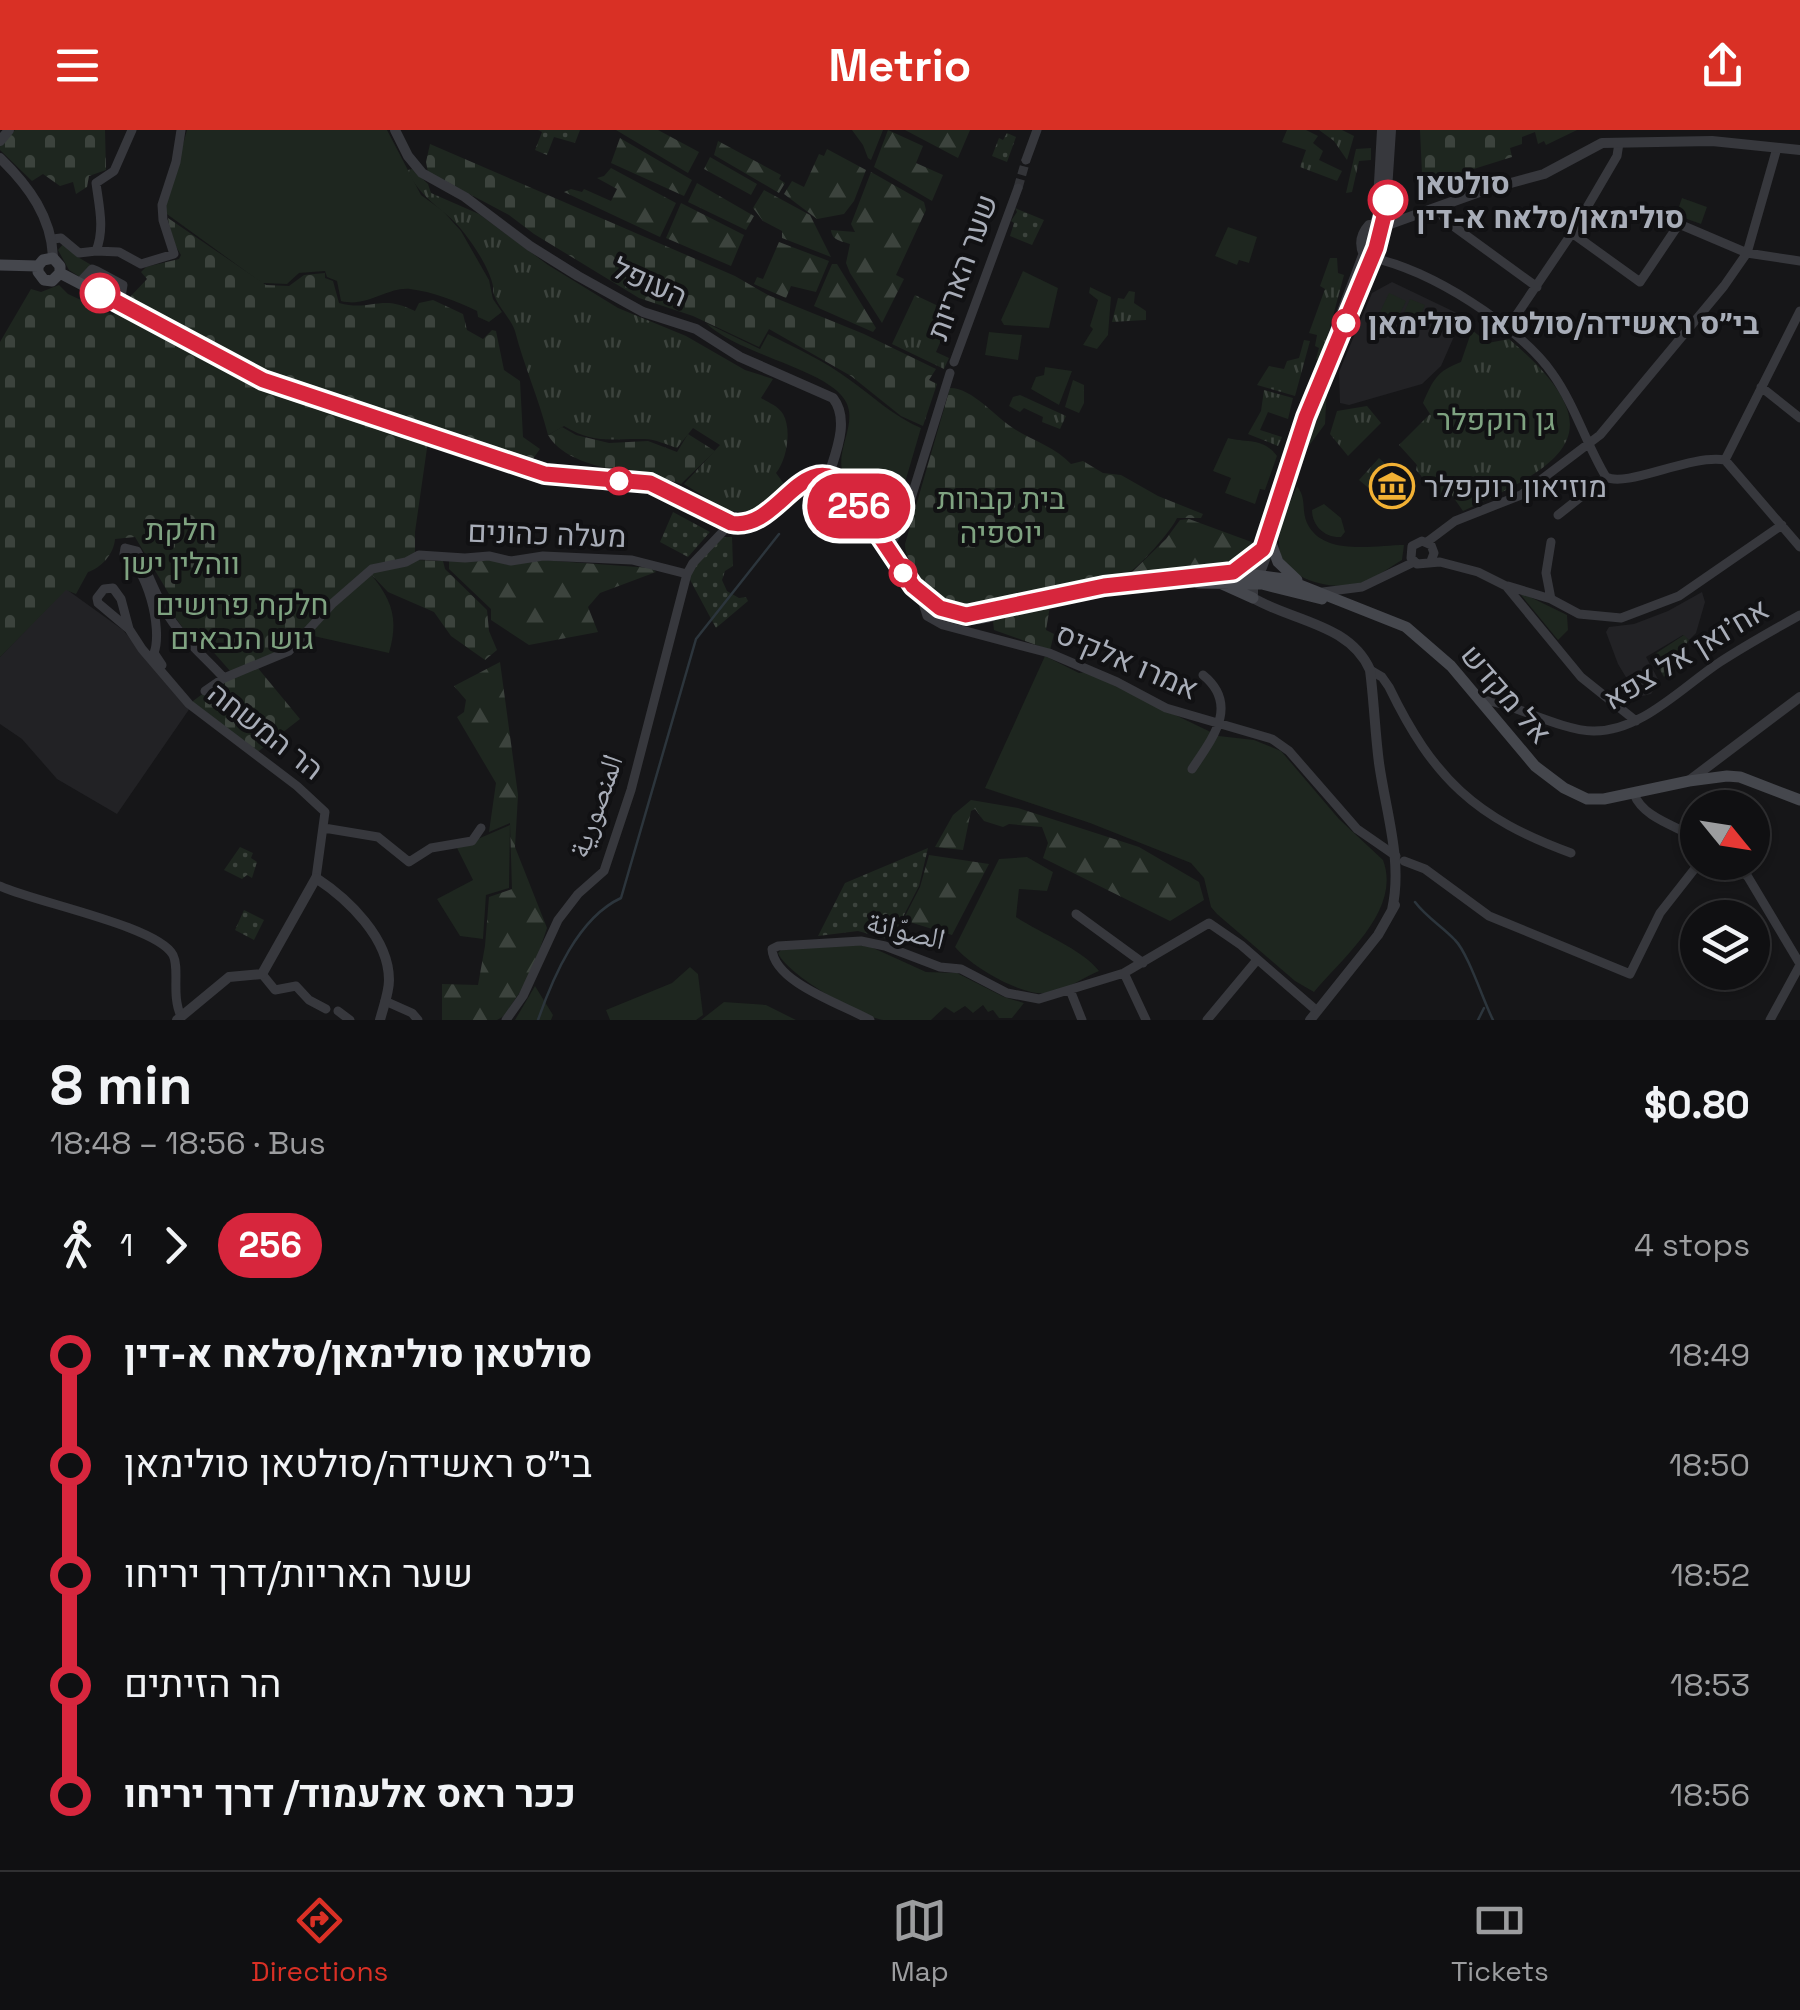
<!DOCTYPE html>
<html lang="en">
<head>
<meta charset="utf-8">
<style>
  :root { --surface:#101012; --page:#1e1e20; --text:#f1f3f6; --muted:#9c9d9f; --line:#303032; --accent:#d93025 }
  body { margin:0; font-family:"Space Grotesk","Noto Naskh Arabic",Heebo,sans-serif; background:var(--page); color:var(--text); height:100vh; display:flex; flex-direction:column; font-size:38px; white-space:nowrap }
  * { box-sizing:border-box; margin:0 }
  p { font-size:32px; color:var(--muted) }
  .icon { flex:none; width:55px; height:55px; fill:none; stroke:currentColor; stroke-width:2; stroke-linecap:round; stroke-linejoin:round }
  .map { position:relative; height:890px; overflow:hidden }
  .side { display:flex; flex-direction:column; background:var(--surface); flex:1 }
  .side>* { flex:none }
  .badge { padding:0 20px; border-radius:32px; font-size:35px; line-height:65px }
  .needle { width:65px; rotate:120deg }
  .tools { position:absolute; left:1680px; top:660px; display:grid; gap:20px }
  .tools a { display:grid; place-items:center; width:90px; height:90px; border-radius:50%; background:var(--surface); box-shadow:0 2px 8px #0004,0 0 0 2px var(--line); font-size:50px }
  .map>.badge { position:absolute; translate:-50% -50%; box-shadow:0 0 0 5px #fff }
  .legs { display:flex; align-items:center; gap:15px; height:110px; padding:0 50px; font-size:32px }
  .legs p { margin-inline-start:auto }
  .head { display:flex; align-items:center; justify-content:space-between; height:170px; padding:0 50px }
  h1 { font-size:55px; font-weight:600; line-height:75px }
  ul { padding:0 50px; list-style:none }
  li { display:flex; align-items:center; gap:35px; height:110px; font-size:38px }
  li i { display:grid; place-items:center; width:15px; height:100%; margin:0 12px; background:currentColor }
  li i::after { content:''; width:25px; height:25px; margin:-12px; border:8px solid; border-radius:50%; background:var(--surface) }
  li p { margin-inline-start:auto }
  li:first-child i { background:linear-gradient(#0000 50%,currentColor 0) }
  li:last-child i { background:linear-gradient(currentColor 50%,#0000 0) }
  header { display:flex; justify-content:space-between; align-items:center; height:130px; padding:0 50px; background:var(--accent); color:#fff; font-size:45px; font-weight:600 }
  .tabs { display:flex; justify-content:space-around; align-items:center; height:140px; border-top:2px solid var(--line); background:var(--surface); font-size:28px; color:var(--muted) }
  .tabs a { display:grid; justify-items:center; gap:5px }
  .tabs .current { color:var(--accent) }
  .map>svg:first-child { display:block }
  .built { fill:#222225 }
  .grass { fill:#1e261f }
  .forest { fill:url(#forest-firs) }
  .cemetery { fill:url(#cemetery-stones) }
  .park { fill:url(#park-tufts) }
  .garden { fill:url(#garden-dots) }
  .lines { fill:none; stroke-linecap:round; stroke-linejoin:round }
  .stream { stroke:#2c353c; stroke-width:2.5 }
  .minor-tunnel { stroke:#333438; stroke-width:9; stroke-dasharray:9 4.5; stroke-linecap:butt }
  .minor { stroke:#37383d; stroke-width:9 }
  .tertiary { stroke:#37383d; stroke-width:10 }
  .secondary { stroke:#45474d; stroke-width:11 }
  .line-1-casing { stroke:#fff; stroke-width:22 }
  .line-1 { stroke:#d7263d; stroke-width:15 }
  .stop-1-dot { fill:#fff; stroke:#d7263d; stroke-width:5 }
  .labels { text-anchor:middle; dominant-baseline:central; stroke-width:8; stroke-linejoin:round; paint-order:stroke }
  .stop-label { font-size:30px; font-weight:bold; fill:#a8adb8; stroke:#111113; text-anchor:start }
  .street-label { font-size:30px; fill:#a8adb8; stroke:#111113 }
  .park-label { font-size:30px; fill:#7fa381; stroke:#111113 }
  .poi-label { font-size:30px; fill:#a8adb8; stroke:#111113; text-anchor:start }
</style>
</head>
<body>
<header><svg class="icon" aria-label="menu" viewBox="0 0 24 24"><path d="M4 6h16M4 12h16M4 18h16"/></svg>Metrio<svg class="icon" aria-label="share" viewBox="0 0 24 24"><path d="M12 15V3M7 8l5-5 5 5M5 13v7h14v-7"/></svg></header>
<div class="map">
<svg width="1800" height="890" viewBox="0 0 1800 890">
  <defs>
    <pattern id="forest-firs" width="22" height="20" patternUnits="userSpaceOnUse" patternTransform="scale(2.5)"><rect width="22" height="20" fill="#1e261f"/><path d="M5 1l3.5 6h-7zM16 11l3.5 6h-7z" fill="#3c433d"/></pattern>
    <pattern id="cemetery-stones" width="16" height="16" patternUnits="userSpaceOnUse" patternTransform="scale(2.5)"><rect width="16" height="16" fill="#1e261f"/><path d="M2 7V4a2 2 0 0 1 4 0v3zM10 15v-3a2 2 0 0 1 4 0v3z" fill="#3c433d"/></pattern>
    <pattern id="park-tufts" width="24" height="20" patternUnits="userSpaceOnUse" patternTransform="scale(2.5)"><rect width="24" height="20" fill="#1e261f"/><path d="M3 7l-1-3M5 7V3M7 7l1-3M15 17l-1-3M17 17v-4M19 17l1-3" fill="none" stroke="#3c433d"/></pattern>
    <pattern id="garden-dots" width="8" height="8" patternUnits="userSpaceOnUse" patternTransform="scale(2.5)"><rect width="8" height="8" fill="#1e261f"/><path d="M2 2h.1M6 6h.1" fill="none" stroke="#3c433d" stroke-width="1.8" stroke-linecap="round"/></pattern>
  </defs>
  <rect width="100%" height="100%" fill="#161618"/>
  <!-- built -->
  <path class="built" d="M1392 152 1463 186 1441 236 1422 254 1349 275 1340 273 1339 242 1372 163Z
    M66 459 123 500 190 578 117 684 57 649 22 609 0 594V527Z
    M1702 462 1705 472 1696 503 1689 510 1683 505 1646 527 1659 551 1651 564 1638 567 1618 534 1606 502 1609 497 1634 494 1668 481Z"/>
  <!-- grass -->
  <path class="grass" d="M187 0H387L421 65 443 81 461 101 489 150 493 169 502 182 489 192 478 187 477 181C456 171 434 162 410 159 387 157 367 178 341 171L337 151 327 147 325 141 299 143 287 154 262 153 164 82Z
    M1682 68 1707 77 1701 94 1676 85Z
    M1228 97 1257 107 1249 133 1239 130 1237 135 1215 126Z
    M1023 141 1058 158 1049 198 1004 195 1001 190Z
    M1090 157 1111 167 1108 205 1097 219 1083 215 1093 199 1090 196 1098 170 1089 163Z
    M1389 163 1406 171 1391 203 1374 195Z
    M1410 169 1425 175 1411 208 1396 202Z
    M706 193 760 219 768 204C796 218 825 231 850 250 874 267 893 286 921 298L899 373 879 365 874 381C872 377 871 371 868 367 861 357 844 352 842 340 837 318 857 293 846 272 829 239 738 225 706 193Z
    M989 202 1022 205 1018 230 985 225Z
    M1045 237 1072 241 1059 275 1031 259 1036 247 1044 245Z
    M1228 308C1246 313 1263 307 1277 326L1265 360 1260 359 1255 374 1225 363 1231 348 1213 341Z
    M1297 356C1307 369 1301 379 1307 393 1323 427 1375 415 1404 415L1402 430C1389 438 1375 448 1361 453 1334 462 1280 450 1279 415 1278 397 1290 373 1297 356Z
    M1324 374 1341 388 1345 402 1341 407C1325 408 1312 396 1312 380Z
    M370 443C392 470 399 488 389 523L309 505 321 488Z
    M1521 465H1526L1567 485 1568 500 1558 510Z
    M1045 526 1079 543 1086 542 1219 606 1254 610 1281 621 1339 689 1383 730C1402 780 1343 827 1314 862L1295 851 1217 784 1211 777 1204 748 1191 733 1090 693 985 658Z
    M510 695 509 758 486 765 483 809 460 806 437 769 473 750 457 718Z
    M1027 727 1053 742 1047 761 1019 759 1016 787C1042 804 1082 819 1099 841 1083 848 1064 861 1047 863 1020 866 971 836 955 817L999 729Z
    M850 814 871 817 926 842 957 843 1004 867 1024 873 1012 888H999L993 880 988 882 983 875 973 883 965 876 954 883 945 877 931 890C916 890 899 890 883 890 861 887 787 845 778 823L781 820Z
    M690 837 698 844 703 885 696 890H610L606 880 672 853Z
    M535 856 553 885 551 890H515Z
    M724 872 766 875 796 890H701Z"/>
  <!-- forest -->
  <path class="forest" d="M616 0H658L699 22 688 43Z
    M852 0H883L871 30 868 28 863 15Z
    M888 0 923 16 916 33 943 45 932 71 874 37Z
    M905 0H970L958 28Z
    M620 8 692 50 684 66 611 33Z
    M718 11 781 45 779 49 785 53 779 63 714 25Z
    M827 19 866 40 854 71 844 84 817 89 784 64 792 51 804 57 819 24 824 26Z
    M710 27 757 54 751 65 704 39Z
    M611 38 676 73 660 107 564 62 571 59 582 62 584 59 611 71 617 59 597 48 604 46Z
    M871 42 924 72 926 80 896 145 904 149 882 193 850 143 846 133 850 114C842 111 832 111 831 100L855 102 851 94Z
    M697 53 754 86 746 100 688 72Z
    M764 60 810 85 831 127 782 108V101L763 91 753 78Z
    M681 73 744 105 731 136 666 108Z
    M779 112 829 131 816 162 791 156 786 168 754 154 757 147 763 149Z
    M832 134H837L876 198 873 202 814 176Z
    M1189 389 1257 414C1251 425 1240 432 1228 435L1130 444 1166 409 1180 390Z
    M491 429 508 435 541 430 652 438 656 442 600 463 588 477 598 502 529 515 491 490V479L449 439V431Z
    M500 532 518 665 515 717 547 798 531 845 504 886 497 890H442V854L478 855 485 816 489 767 512 759 510 693 489 702 496 653 457 587 464 582 466 570 454 556Z
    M971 670 1018 678 1139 717 1199 752 1204 770 1170 791 1043 728 1048 713 1042 697 1009 694 1003 697 984 691 975 679 971 681 963 720 935 717 953 685Z
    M929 725 989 734 952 805 903 790 920 757Z"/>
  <!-- cemetery -->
  <path class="cemetery" d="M15 0H105L106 40 89 46 87 57 76 64 73 52 60 56 43 44 32 51 0 20V15Z
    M1420 0H1577L1546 15 1544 11 1538 14 1535 2 1522 7V14L1510 18 1512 27 1432 52 1429 44H1422Z
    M430 14 735 146 768 165 864 204 936 239 929 250 937 254 923 296 901 286 851 246 769 199 759 217 693 186 639 168 534 104 509 85 428 42 426 32Z
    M168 88 266 155 289 156 304 145 325 143V148L333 151 339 173C372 182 380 163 415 181L419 173 433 170 463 184 467 200 483 209 492 200 496 201 504 240 520 251 523 307 540 319 530 333 429 304 415 402V430L443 431 445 439 487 480 489 501 497 520 485 530 451 506 434 482 388 462 366 439 284 519 231 542 201 508 186 502 175 487 169 464 135 407 115 409C114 424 101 438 88 442L76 464 66 460 0 527V212L31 159 41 162 59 155 68 164 113 185 147 149 141 142 146 137 179 129 181 125 171 108Z
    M950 258C973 258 996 288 1016 300 1036 312 1055 317 1071 334L1083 331 1103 343 1121 345 1158 366 1203 384 1201 388H1177C1172 400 1137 440 1125 445 1106 454 1070 454 1048 459 1001 468 956 498 921 448 913 438 905 427 905 414Z
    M562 297 576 305 609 313 648 311 677 322 688 304 715 321 681 354C642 340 571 343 548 305Z
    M1050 476 1046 500 1054 504 1050 520 994 500 993 491Z
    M257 537 300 589 255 624 189 574 224 548Z"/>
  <!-- park -->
  <path class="park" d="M1287 0H1306L1318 6 1313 13 1323 21 1319 30 1342 41 1337 51 1300 37 1306 20 1282 12Z
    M1319 0H1342L1354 6 1347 30 1334 11Z
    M1371 18V30L1359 31 1352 62 1346 63 1356 19Z
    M412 39 428 54 431 63 479 84 548 135 618 178 686 206 745 240 773 249 761 268C769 273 778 276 783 284 792 300 787 329 776 343L784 354C740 399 731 382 684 354L720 315 693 298 677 318C667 315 655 309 645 309 613 308 595 315 564 296L548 305C539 269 524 236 515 201 511 189 500 179 495 167 491 157 495 163 492 152 488 137 475 117 465 104 448 80 419 70 408 40Z
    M64 113 76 126 93 136 80 147 69 140 58 120Z
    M1330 128H1337L1338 143 1344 145 1321 231 1316 229 1319 218 1315 216 1317 205 1309 203 1325 159 1320 156Z
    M1129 161 1135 162 1134 173 1146 181V190L1112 192 1118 168 1124 169Z
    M915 165 953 183 936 222 949 228 944 239 892 214Z
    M1472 200 1488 213 1509 209C1618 302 1567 333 1463 381L1449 361 1440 368 1416 340 1417 335 1399 315 1430 284 1423 273C1433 250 1437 241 1461 232Z
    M1304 210 1310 211 1295 266 1257 255 1269 236 1284 239 1287 231 1299 228Z
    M1073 250 1084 255V273L1079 283 1065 277Z
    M1327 255 1325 294 1305 321 1315 281Z
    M1264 260 1293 268 1288 289 1268 282 1260 300 1282 307 1278 316 1248 304 1261 281Z
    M1020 265 1066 286 1060 299 1042 292 1043 287 1024 278 1020 282 1009 276 1013 267Z
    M1367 276 1381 293 1348 326 1330 304 1337 281Z
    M1379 328 1392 340 1372 361 1359 350Z
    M1684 505 1689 510 1664 547 1652 526Z"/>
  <!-- garden -->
  <path class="garden" d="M538 0H580L575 13 554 7 547 25 535 20 542 2Z
    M1007 3 1016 7 1007 32 992 26 999 8 1003 10Z
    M1015 78 1044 90 1032 115 1010 106 1014 93 1011 91 1017 82Z
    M673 382 710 402 688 427 660 412Z
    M723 407H732L733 436 725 441 722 450 727 461 739 468 746 467 748 471 716 498 689 448 695 435Z
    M240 717 253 723 251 728 257 732 252 748 247 745 242 749 224 740Z
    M928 718 919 756 891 810 858 801 818 806 845 753Z
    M244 780 264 790 254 810 235 800Z"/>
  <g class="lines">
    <!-- stream -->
    <path class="stream" d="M1415 772C1427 788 1442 796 1455 810 1468 823 1483 870 1493 890
      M538 890C553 847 578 788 621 768L696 509 779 404
      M1478 890 1484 878"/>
    <!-- minor-tunnel -->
    <path class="minor-tunnel" d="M1018 58 1026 30"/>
    <!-- minor -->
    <path class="minor" d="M1026 30 1037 0
      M1438 78 1445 90 1537 157
      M1572 103 1640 152 1679 94 1747 123 1800 131
      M53 109 61 108 79 123 96 121C105 99 99 76 96 53L114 41 132 0
      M96 121 119 122 141 134 174 124 163 90 162 75 176 32 181 0
      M1372 128C1428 138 1520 197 1552 243 1575 275 1586 314 1606 347
      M79 153 92 139 97 141 123 155 120 173
      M1507 199 1572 103 1617 26 1619 13
      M954 232 1018 58
      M1761 257 1800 288
      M1725 330 1800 181
      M1558 385 1606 347C1627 358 1690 324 1725 330L1800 417
      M1427 412 1455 391 1521 365 1600 305 1724 156 1747 123 1777 18
      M887 419 903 394 950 243
      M1431 431 1434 423 1431 415 1422 411 1412 416 1411 428 1417 434 1440 432 1478 442 1506 456 1581 547 1636 591
      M1508 456 1551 469 1579 484 1621 488 1679 466 1782 395
      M1323 462 1362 457 1414 432
      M1551 469 1546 443 1551 412
      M923 473 927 486 943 495 1049 523 1117 552 1166 578 1272 609 1289 621 1357 699 1396 726
      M129 499 121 469 113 458 104 459 97 468 98 473 129 499 142 519 189 574 297 656 325 682 316 748
      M162 535 154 523C163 499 147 437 124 424L125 418 137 421C147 440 154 461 165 480 179 506 204 526 224 548
      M1370 540 1382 547 1389 557C1433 648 1475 688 1571 723
      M205 561 224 548 289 521 333 473 372 439 406 432 419 425 465 428 489 426 511 431 543 426 632 430 687 444
      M1483 571C1499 567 1560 601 1593 601 1641 602 1682 557 1720 532 1746 515 1773 500 1800 485
      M1192 639C1212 609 1240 575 1203 545
      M1634 664C1643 688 1677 696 1698 709
      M324 698 378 707 409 732 431 718 472 711 481 698
      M1404 731 1425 739 1489 786 1630 844 1660 783 1700 732
      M1733 732 1748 747 1800 834
      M0 756C34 772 158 796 173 825 180 839 171 865 181 886
      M1076 784 1143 833
      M1124 843 1146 890
      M262 844 275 860 296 856 309 870 326 879
      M1070 860 1082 890
      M385 871 412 883 418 890
      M338 881 350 890
      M506 890 523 866 558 790 578 764 604 741 631 660 687 444 693 433 731 393
      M870 890C844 875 774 853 772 819L778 816 861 811 885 816 940 837 961 839 1007 863 1039 869 1124 843 1209 793 1241 815 1317 881
      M1207 890 1257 830
      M1770 890 1800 835"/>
    <!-- tertiary -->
    <path class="tertiary" d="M395 0 408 26 422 43 465 67 530 116 578 146 643 182 696 199 740 227 833 268C851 291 834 326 827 351
      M1391 0 1385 90 1339 211 1305 287 1253 443V468C1292 491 1350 494 1370 540 1374 571 1375 602 1379 633 1386 683 1403 731 1392 780
      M0 11 9 0
      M0 28C29 56 52 88 53 128
      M1376 90 1381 95 1390 94 1485 60 1544 44 1602 13 1712 11 1800 20
      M1364 125C1359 114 1361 104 1369 95H1375
      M1317 248 1377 88 1382 0
      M1258 448 1271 413
      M1690 650 1800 567
      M177 890 229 847 262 844 316 748C348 769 389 808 389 850 389 863 383 878 380 890
      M1310 890 1378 805 1395 775"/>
    <!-- secondary -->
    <path class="secondary" d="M0 135 38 136
      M38 136V142L44 150 52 151 60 143
      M38 136 43 130 53 128 60 136V143
      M60 143 263 249 545 344 650 353 738 394C779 391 805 319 846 357L919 467C944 494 979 495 1011 478
      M794 362C818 354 835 357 852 377
      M1271 413 1278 432 1297 450
      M1233 442 1263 419
      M1198 453 1262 454 1322 469
      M1222 454 1253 468
      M1006 479 1104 457 1233 442 1285 449 1406 497 1451 536 1535 636 1564 658 1587 669H1604L1689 651 1727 646 1740 647 1800 670"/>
  </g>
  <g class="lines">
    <defs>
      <path id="line-1" d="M100 163 263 250 545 344 650 353 731 393C779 402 801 316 846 356L913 456 940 478 966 485 1104 456 1233 442 1263 419 1306 287 1376 118 1388 70"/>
    </defs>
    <!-- line-1 casing -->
    <use href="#line-1" class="line-1-casing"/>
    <!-- line-1 -->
    <use href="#line-1" class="line-1"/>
  </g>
  <!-- icons -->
  <defs>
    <symbol id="museum-ring" viewBox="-11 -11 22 22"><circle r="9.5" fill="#111113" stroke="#f2b134" stroke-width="1.5"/><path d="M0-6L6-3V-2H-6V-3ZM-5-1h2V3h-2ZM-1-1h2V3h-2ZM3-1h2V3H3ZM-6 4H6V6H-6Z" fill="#f2b134"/></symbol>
  </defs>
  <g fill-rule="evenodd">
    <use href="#museum-ring" x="1367" y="331" width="50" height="50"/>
  </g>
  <!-- markers -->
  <g class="stop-1-dot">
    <circle cx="1388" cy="70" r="18"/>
    <circle cx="100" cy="163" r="18"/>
    <circle cx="1346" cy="193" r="12"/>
    <circle cx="619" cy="351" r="12"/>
    <circle cx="903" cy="443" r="12"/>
  </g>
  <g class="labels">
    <!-- stop labels -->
    <g class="stop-label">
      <text x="1416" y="53">סולטאן<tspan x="1416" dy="34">סולימאן/סלאח א-דין</tspan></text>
      <text x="1368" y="193">בי״ס ראשידה/סולטאן סולימאן</text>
    </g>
    <!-- street labels -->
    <g class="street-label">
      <text transform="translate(962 137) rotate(-70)">שער האריות</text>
      <text transform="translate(650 152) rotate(24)">העופל</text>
      <text transform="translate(547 404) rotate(2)">מעלה כהונים</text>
      <text transform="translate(1686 524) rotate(-31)">אח'ואן אל צפא</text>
      <text transform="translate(1127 531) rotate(23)">אמרו אלקיס</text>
      <text transform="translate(1506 564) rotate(49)">אל מקדש</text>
      <text transform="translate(266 601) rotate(38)">הר המשחה</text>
      <text transform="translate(595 676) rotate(-70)">المنصورية</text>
      <text transform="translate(906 800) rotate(14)">الصوّانة</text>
    </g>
    <!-- park labels -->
    <g class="park-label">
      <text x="1496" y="289">גן רוקפלר</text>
      <text x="1001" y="368">בית קברות<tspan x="1001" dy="34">יוספיה</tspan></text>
      <text x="181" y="399">חלקת<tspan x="181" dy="34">ווהלין ישן</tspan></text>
      <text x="242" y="474">חלקת פרושים<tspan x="242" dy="34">גוש הנבאים</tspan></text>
    </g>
    <!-- poi labels -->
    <g class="poi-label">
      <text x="1424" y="356">מוזיאון רוקפלר</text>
    </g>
  </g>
</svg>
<div class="tools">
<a><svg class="needle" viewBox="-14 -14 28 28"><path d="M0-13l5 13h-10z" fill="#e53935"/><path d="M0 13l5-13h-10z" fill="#9c9d9f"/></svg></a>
<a><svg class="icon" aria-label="layers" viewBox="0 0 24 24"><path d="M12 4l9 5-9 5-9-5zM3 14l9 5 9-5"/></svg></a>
</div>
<b class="badge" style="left:859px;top:376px;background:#d7263d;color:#fff">256</b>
</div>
<section class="side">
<div class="head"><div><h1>8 min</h1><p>18:48 – 18:56 · Bus</p></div><b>$0.80</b></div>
<div class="legs"><svg class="icon" aria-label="walk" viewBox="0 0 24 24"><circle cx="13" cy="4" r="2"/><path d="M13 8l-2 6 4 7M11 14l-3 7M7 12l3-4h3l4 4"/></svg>1<svg class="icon" aria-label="forward" viewBox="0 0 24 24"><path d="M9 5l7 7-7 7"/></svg><b class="badge" style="background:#d7263d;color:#fff">256</b><p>4 stops</p></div>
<ul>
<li><i style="color:#d7263d"></i><b>סולטאן סולימאן/סלאח א-דין</b><p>18:49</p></li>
<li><i style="color:#d7263d"></i><span>בי״ס ראשידה/סולטאן סולימאן</span><p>18:50</p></li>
<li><i style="color:#d7263d"></i><span>שער האריות/דרך יריחו</span><p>18:52</p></li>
<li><i style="color:#d7263d"></i><span>הר הזיתים</span><p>18:53</p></li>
<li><i style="color:#d7263d"></i><b>ככר ראס אלעמוד/ דרך יריחו</b><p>18:56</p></li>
</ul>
</section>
<nav class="tabs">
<a class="current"><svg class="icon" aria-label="directions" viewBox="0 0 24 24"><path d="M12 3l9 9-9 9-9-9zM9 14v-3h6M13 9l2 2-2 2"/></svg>Directions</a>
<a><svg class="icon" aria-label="map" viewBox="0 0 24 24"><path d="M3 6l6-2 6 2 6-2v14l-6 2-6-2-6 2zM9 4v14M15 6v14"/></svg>Map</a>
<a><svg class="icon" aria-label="tickets" viewBox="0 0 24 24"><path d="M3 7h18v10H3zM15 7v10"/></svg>Tickets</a>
</nav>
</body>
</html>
